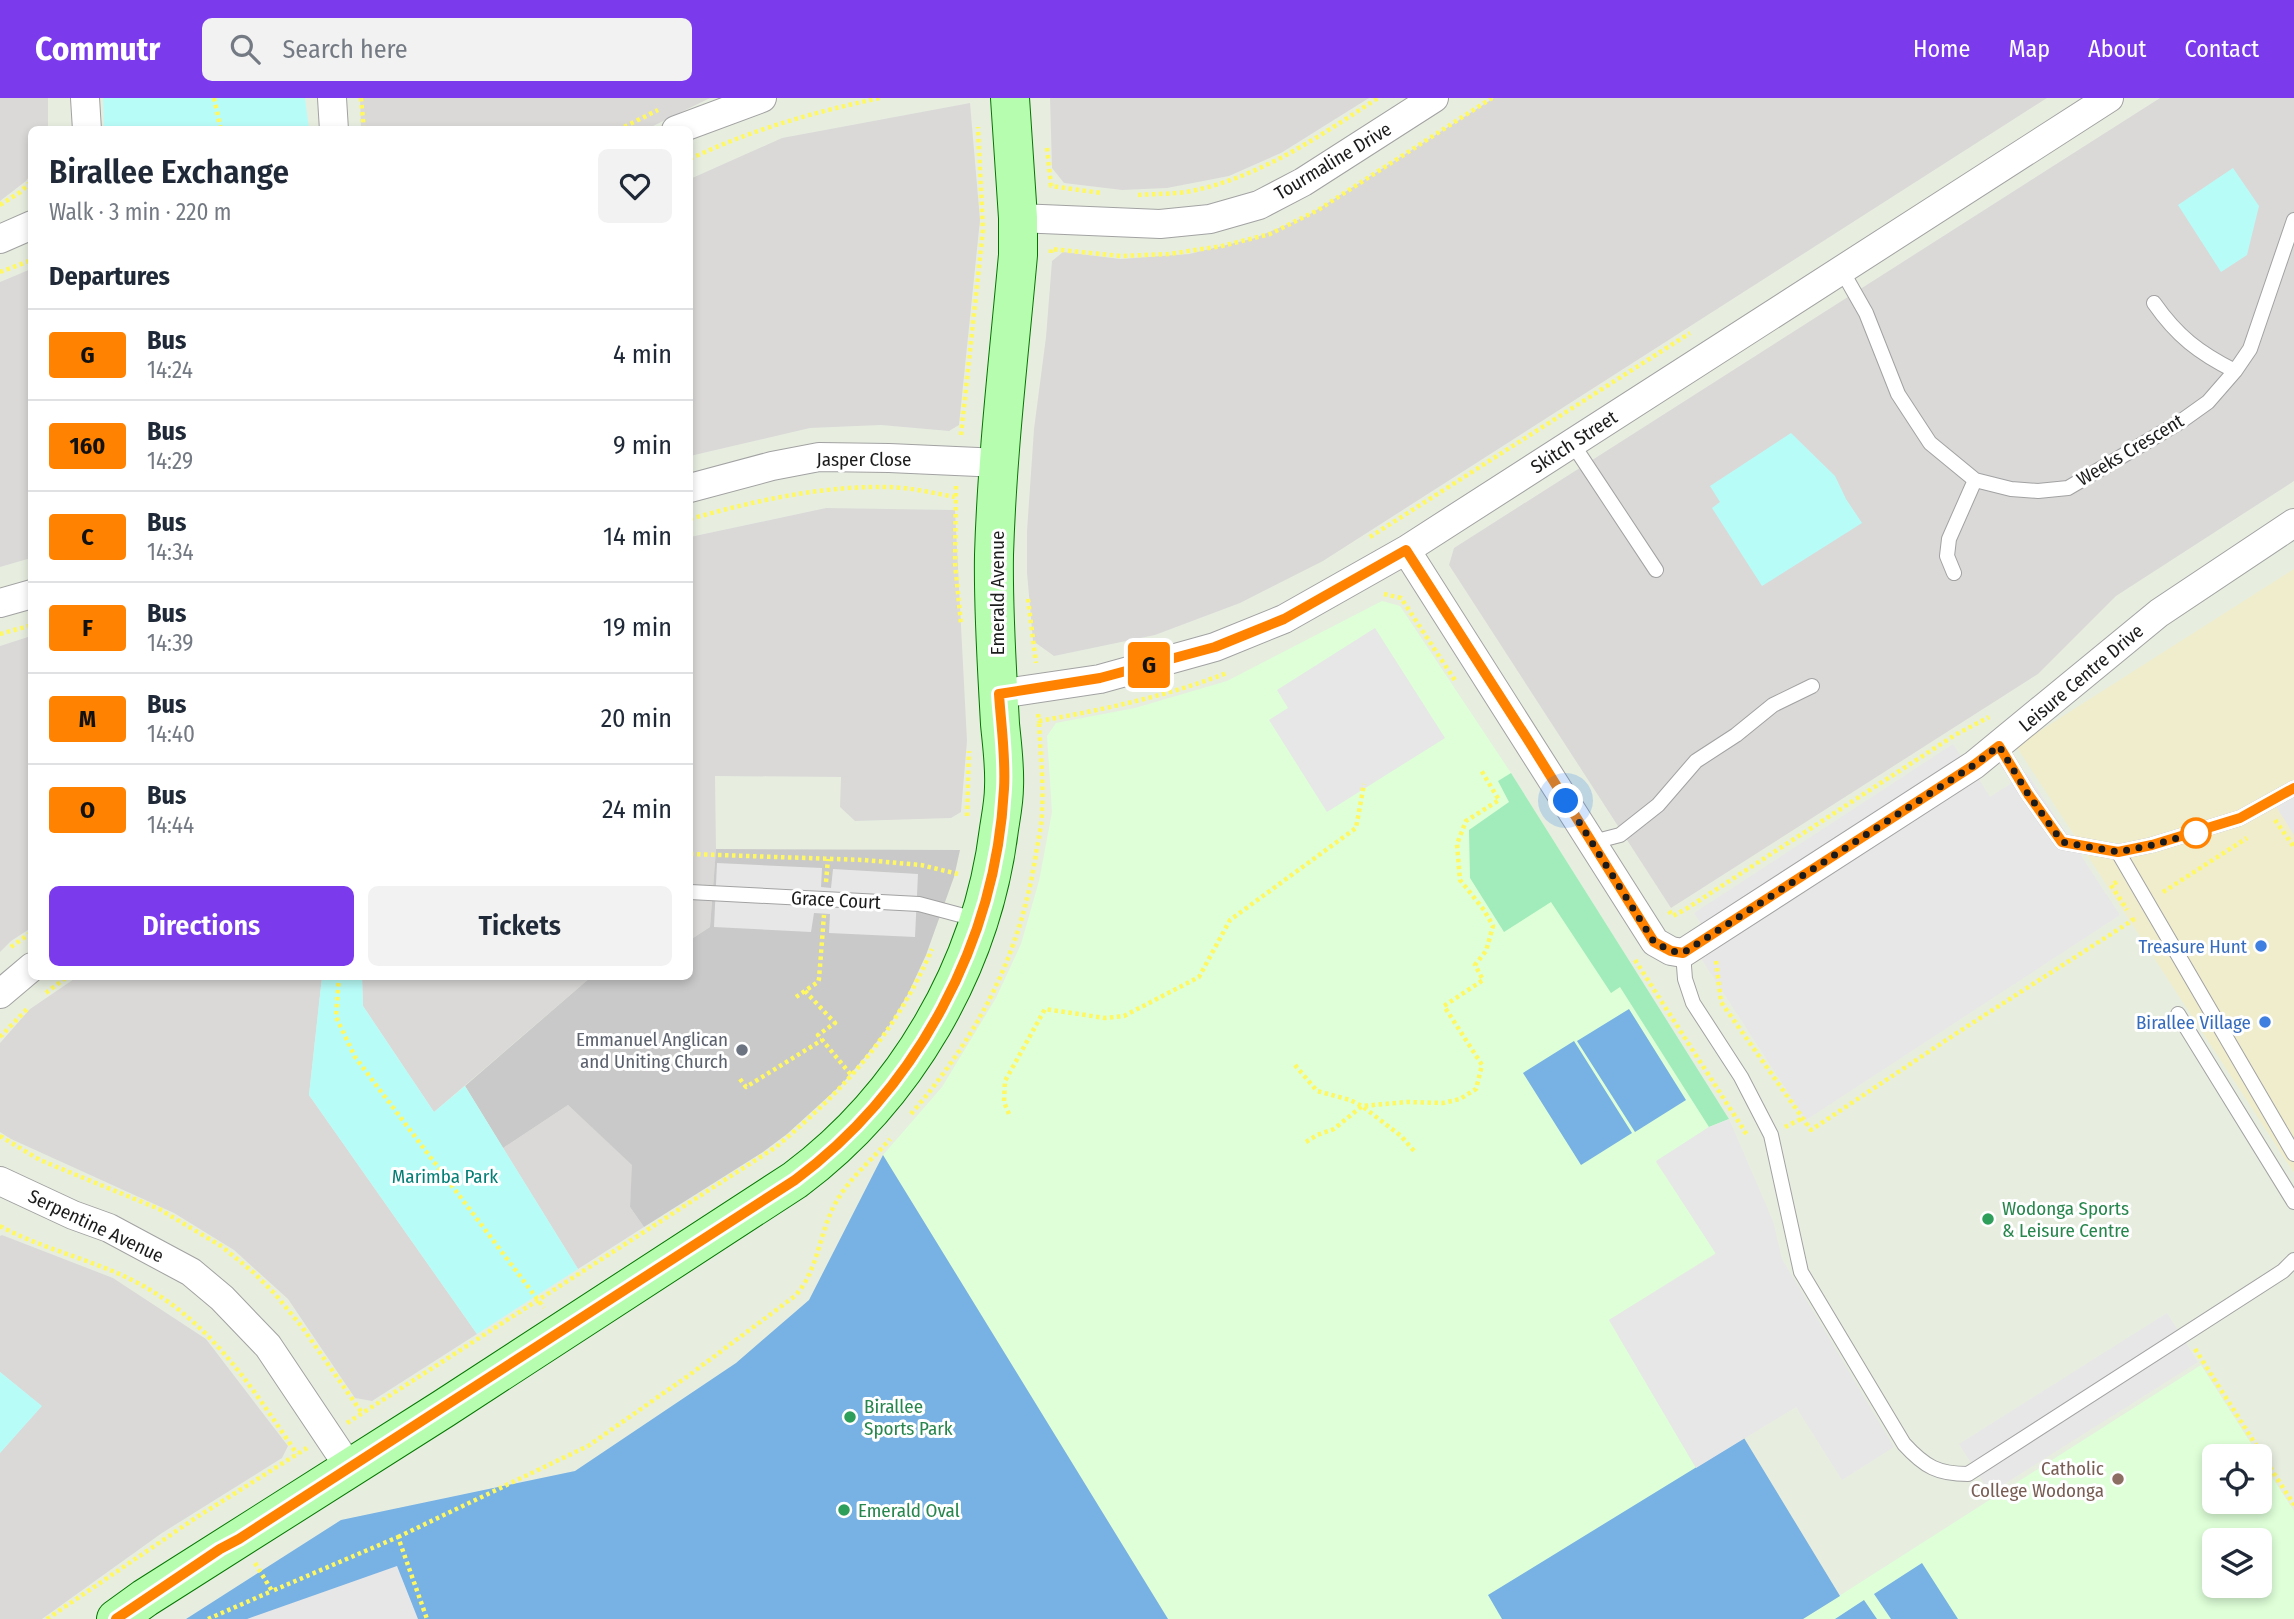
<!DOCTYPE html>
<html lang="en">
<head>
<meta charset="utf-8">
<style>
  :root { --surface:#fff; --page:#f2f2f3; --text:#1f2937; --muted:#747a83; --line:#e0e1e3; --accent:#7c3aed }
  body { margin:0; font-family:"Fira Sans Condensed",sans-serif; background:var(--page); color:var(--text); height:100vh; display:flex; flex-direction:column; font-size:26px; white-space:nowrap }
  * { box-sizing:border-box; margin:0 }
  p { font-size:23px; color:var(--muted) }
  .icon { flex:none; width:38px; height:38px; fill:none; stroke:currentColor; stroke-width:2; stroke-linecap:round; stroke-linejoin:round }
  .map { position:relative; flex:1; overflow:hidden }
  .sheet { position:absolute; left:28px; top:28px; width:665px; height:854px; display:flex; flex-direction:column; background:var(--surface); border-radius:10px; box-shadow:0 4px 10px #0003 }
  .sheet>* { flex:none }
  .badge { padding:0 14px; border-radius:5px; font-size:24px; line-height:46px }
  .tools { position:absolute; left:2202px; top:1346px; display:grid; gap:14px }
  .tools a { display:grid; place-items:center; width:70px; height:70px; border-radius:10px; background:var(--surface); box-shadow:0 4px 10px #0003; font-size:35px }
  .you { position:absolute; width:35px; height:35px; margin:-18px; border:5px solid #fff; border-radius:50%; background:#1a73e8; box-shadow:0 0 0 10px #1a73e833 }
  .map>.badge { position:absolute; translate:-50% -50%; box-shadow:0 0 0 4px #fff }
  h2 { padding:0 21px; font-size:26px; line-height:63px }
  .round { display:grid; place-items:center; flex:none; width:74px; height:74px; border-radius:10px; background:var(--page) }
  .overview { display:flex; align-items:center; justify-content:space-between; height:119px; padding:0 21px }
  h1 { font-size:33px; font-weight:600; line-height:52px }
  .cta { display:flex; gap:14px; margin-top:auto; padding:14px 21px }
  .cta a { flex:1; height:80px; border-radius:10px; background:var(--accent); color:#fff; font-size:28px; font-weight:600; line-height:80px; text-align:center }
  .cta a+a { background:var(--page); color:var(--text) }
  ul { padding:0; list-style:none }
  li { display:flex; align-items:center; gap:21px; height:91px; padding:0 21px; border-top:2px solid var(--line) }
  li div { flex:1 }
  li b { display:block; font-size:26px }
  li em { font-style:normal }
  li .badge { min-width:77px; font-weight:700; text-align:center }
  header { display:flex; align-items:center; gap:42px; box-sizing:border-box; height:98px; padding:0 35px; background:var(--accent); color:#fff }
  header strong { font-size:33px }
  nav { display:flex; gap:38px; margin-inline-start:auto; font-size:24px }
  .search { width:490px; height:63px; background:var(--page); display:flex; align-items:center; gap:18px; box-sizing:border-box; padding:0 24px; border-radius:10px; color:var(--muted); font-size:26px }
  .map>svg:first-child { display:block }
  .residential { fill:#dad9d8 }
  .commercial { fill:#f0edcd }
  .education { fill:#deffd8; fill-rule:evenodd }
  .religious { fill:#c9c9c9 }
  .grass { fill:#a2ecbc }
  .park { fill:#b8fcf8 }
  .pitch { fill:#78b1e3 }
  .parking { fill:#e7e7e7 }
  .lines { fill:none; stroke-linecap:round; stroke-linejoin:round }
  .lane-casing { stroke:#a2a2a2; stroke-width:16 }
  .street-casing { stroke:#a2a2a2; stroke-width:30 }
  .secondary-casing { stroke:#057500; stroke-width:40 }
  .path { stroke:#fff860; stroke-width:4.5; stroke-dasharray:3.5 3.5; stroke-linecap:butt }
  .lane { stroke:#fff; stroke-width:14 }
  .street { stroke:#fff; stroke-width:28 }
  .secondary { stroke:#b6fdaf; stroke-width:38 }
  .line-casing { stroke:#fff; stroke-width:16 }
  .line { stroke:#ff8200; stroke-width:10 }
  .walk { stroke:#1b1b1b; stroke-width:7; stroke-dasharray:0 12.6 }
  .stop-dot { fill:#fff; stroke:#ff8200; stroke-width:3.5 }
  .shop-dot { fill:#3f7fe0; stroke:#fff; stroke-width:2.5 }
  .worship-dot { fill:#6b7280; stroke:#fff; stroke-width:2.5 }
  .leisure-dot { fill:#2e9e5b; stroke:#fff; stroke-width:2.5 }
  .education-dot { fill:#8d6e63; stroke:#fff; stroke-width:2.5 }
  .labels { text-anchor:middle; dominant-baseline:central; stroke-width:6; stroke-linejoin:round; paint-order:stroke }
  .street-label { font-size:19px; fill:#1b1b1b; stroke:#fff }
  .shop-label { font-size:19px; fill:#366cbe; stroke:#fff; text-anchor:end }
  .worship-label { font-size:19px; fill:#5b616d; stroke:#fff; text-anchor:end }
  .park-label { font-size:19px; fill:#057e76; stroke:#fff }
  .leisure-label { font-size:19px; fill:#27864d; stroke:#fff; text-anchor:start }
  .education-label { font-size:19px; fill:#785e54; stroke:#fff; text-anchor:end }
</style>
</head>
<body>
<header>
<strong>Commutr</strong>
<div class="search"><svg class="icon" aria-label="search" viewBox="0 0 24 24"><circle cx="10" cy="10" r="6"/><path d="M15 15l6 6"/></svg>Search here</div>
<nav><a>Home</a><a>Map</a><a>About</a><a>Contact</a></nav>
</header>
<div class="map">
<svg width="2294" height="1521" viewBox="0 0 2294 1521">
  <rect width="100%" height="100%" fill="#e7eee0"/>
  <!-- residential -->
  <path class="residential" d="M0 0H48V31L32 32 31 76 26 83 0 103Z
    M360 0H710L645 32 361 31Z
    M1050 0H1369L1281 55 1229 78 1167 90 1122 92 1064 85 1052 70Z
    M1494 0H2047L1323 463 1240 505 1155 537 1054 558 1033 543 1027 475V433L1034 331 1046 239 1052 163 1063 154 1121 161 1189 156 1255 140 1307 118Z
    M2160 0H2294V383L2116 498 2038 576 1671 810 1449 467 1454 450Z
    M970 5 980 122 959 327 949 333 881 327 810 330 690 358V81L782 40Z
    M31 171V460L0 469V184Z
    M826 410 955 412 967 643 961 714 951 720 855 723 840 709 841 679 715 678 716 751 710 829 690 842V439Z
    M31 538V830L11 843 0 854V548Z
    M77 879H322L309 997 477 1236 372 1303 355 1300 288 1201 234 1152 174 1115 11 1041 0 1034V945L30 911Z
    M362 879H591L434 1014 363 908Z
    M568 1007 633 1067 630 1109 644 1129 578 1171 503 1050Z
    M2 1137 113 1180 206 1241 288 1348 282 1360 162 1435 42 1521H0V1355L41 1308 0 1274V1138Z"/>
  <!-- commercial -->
  <path class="commercial" d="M2294 471V1075L2016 648Z"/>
  <!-- education -->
  <path class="education" d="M1382 503 1400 508 1511 675 1729 1021 1709 1029 1656 1064 1716 1155 1609 1222 1696 1370 1489 1497 1502 1521H1168L883 1057 942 989 996 900 1021 846 1039 783 1052 714 1047 638 1056 625 1135 610 1227 583Z
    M2201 1267 2259 1358H2214V1404H2259V1359L2294 1413V1521H1803ZM2214 1442H2259V1488H2214Z"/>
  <!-- religious -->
  <path class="religious" d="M716 751 960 752 954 779 926 857 908 896 889 928 865 959 841 987 787 1036 763 1054 644 1129 630 1109 632 1067 568 1007 503 1050 465 988 591 879 690 878V842L710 829Z"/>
  <!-- grass -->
  <path class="grass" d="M1511 675 1729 1021 1709 1029 1620 889 1611 895 1551 804 1504 834 1470 780 1469 732 1509 704 1498 683Z"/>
  <!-- park -->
  <path class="park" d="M103 0H305L309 31H104Z
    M2233 70 2259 108 2247 157 2221 174 2178 107Z
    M1791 335 1835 378 1846 401 1862 425 1762 488 1712 410 1720 404 1710 388Z
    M322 879H362L363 908 434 1014 465 988 578 1171 477 1236 309 997Z
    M0 1274 42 1308 0 1355Z"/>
  <!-- pitch -->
  <path class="pitch" d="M1629 911 1686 1002 1635 1034 1577 943Z
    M1574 943 1632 1035 1581 1067 1523 975Z
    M883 1057 1168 1521H186L341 1422 575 1373 736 1265 809 1202Z
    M1744 1340 1840 1498 1803 1521H1502L1488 1497Z
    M1922 1465 1958 1521H1891L1874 1496Z
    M1864 1502 1877 1521H1835Z"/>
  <!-- parking -->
  <path class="parking" d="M1375 530 1445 640 1327 714 1269 622 1288 610 1277 592Z
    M1953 646 1965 664 1705 832 1694 815Z
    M2027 675 2120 817 1806 1022 1700 859 1977 678 1990 699Z
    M2294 694V737L2275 707Z
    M717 765 822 770 821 789 831 790 833 771 918 776 915 839 829 835 830 816 814 815 811 834 714 829Z
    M1729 1021 1773 1123 1782 1161 1894 1349 1842 1382 1796 1309 1696 1370 1609 1222 1716 1156 1656 1063 1709 1029Z
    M2167 1215 2198 1264 1990 1395 1959 1346Z
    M397 1468 418 1521H247Z"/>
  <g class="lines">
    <defs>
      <path id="lane" d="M1841 171 1866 215 1898 296 1930 345 1975 382 2011 391 2038 393 2068 390 2180 324 2208 304 2235 273 2250 251 2294 122
        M2154 205C2177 238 2199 255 2235 273
        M1572 345 1656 472
        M1954 475 1947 458 1949 441 1975 382
        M1999 648 2028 696 2062 744 2118 754 2152 747 2240 720 2294 690
        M1593 744 1620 737 1658 707 1696 663 1736 637 1773 607 1812 588
        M2118 754 2294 1056
        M690 794 919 806 979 822
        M1683 855 1685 881 1693 905 1741 979 1771 1037 1801 1174 1904 1346C1925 1369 1938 1376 1968 1376L2283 1173 2294 1162
        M2178 916 2294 1104"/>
      <path id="street" d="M85 0 87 32
        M332 0 334 32
        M676 32 762 0
        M1018 120 1160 126 1210 121 1259 107 1303 84 1434 0
        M0 141 32 127
        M690 390 772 368 819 359 889 360 1000 365
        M1406 452 1655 844 1671 853 1683 855 1974 667 2159 515 2294 425
        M0 505 32 496
        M999 596 1100 581 1215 549 1284 521 1406 452 2109 0
        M0 896 32 869
        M0 1083 73 1117 109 1130 191 1174 222 1200 268 1248 349 1369"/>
      <path id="secondary" d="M116 1521 145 1500 443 1311 795 1082C906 999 982 869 999 731 1001 718 1004 703 1004 689 1005 668 1002 647 1000 626 997 570 993 513 994 457 997 357 1009 257 1018 157V120L1010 0"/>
    </defs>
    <!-- lane casing -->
    <use href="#lane" class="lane-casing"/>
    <!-- street casing -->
    <use href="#street" class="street-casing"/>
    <!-- secondary casing -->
    <use href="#secondary" class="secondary-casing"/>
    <!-- path -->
    <path class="path" d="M214 0 221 32
      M361 0 364 32
      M618 32 658 12
      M1047 50 1051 88 1101 95
      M690 61C750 32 814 14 880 0
      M1138 97C1154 96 1170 96 1186 94 1258 81 1318 39 1378 0
      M0 107 19 95 32 83
      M1051 155V151L1121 158 1169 156 1222 148 1270 136 1318 112 1492 0
      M0 174 32 162
      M961 337 983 132 978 29
      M956 388 955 465 961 526
      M690 421C754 403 819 388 886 389 909 389 933 395 955 399
      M1370 439 1690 235
      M1384 496 1401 500 1456 584
      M1028 501 1036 565
      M0 536 32 527
      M1038 616 1039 623C1102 612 1167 598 1227 575
      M967 718 969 653
      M2275 722 2294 749
      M690 756 864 762 921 767 958 776
      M826 784 828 761
      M2117 784 2111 787 2127 812
      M2163 794 2247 740
      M1669 813 1673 818 1686 811 1955 637 1989 619
      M11 849 32 834
      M1635 862 1747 1037
      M1716 863 1721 904 1811 1032 1963 931 2133 822 2132 819
      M339 878 336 919 355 959 544 1210
      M805 893 835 925 818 937 852 978
      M46 895 68 878
      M796 899 818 884 819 881 824 817
      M0 939 29 909
      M1295 967 1317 993 1350 1002 1362 1008 1401 1038 1415 1054
      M740 981 746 989 822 942
      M911 1016C978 938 1020 858 1036 756 1038 742 1042 727 1042 713 1044 684 1040 653 1039 623
      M1009 1016 1004 1004 1005 983 1045 911 1105 920 1124 918 1199 879 1230 822 1356 730 1364 686
      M1785 1029 1803 1020
      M0 1038 40 1062 159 1111 221 1148 253 1174 275 1196 302 1229 362 1315
      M1306 1044 1317 1037 1334 1031 1362 1008 1407 1004 1443 1005 1460 1001 1476 991 1482 967 1444 908 1483 882 1475 867 1486 853 1493 828 1484 812 1460 782 1457 746 1466 723 1499 702 1481 672
      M0 1128C42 1151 91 1161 134 1183 209 1221 251 1288 297 1356
      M2195 1251 2294 1407
      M347 1325 776 1049C846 990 895 936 932 851
      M398 1439 588 1348 688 1278 795 1198C818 1173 819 1137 834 1108 847 1082 871 1063 890 1041
      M255 1465 272 1493 398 1439 427 1521
      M47 1521 197 1419 307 1350
      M208 1521 272 1493"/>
    <!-- lane -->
    <use href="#lane" class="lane"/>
    <!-- street -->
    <use href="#street" class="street"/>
    <!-- secondary -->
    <use href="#secondary" class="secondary"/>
  </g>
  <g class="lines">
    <defs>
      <path id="line" d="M116 1521 220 1451 239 1441 795 1082C917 991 996 844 1004 691 1006 660 1001 627 999 596L1100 580 1215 549 1284 521 1406 452 1528 642 1654 844 1671 853 1683 855 1974 667 1999 648 2028 696 2062 744 2118 754 2152 747 2240 720 2294 690"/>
    </defs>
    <!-- line casing -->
    <use href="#line" class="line-casing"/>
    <!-- line -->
    <use href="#line" class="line"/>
    <!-- walk -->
    <path class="walk" d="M1566 703 1654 844 1671 853 1683 855 1974 667 1999 648 2028 696 2062 744 2118 754 2152 747 2196 735"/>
  </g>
  <!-- markers -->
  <circle class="stop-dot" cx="2196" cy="735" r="14"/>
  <g class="shop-dot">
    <circle cx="2261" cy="848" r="7"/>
    <circle cx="2265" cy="924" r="7"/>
  </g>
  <circle class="worship-dot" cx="742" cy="952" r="7"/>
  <g class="leisure-dot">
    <circle cx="1988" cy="1121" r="7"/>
    <circle cx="850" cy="1319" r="7"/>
    <circle cx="844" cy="1412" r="7"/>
  </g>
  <circle class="education-dot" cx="2118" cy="1381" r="7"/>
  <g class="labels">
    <!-- street labels -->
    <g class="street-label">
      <text transform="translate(1333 63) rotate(-31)">Tourmaline Drive</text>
      <text transform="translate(1574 344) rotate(-33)">Skitch Street</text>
      <text transform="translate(2130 352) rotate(-31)">Weeks Crescent</text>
      <text x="864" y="361">Jasper Close</text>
      <text transform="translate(997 495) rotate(-90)">Emerald Avenue</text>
      <text transform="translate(2081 580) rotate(-40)">Leisure Centre Drive</text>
      <text transform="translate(836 802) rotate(3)">Grace Court</text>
      <text transform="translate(96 1128) rotate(25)">Serpentine Avenue</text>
    </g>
    <!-- shop labels -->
    <g class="shop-label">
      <text x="2247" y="848">Treasure Hunt</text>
      <text x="2251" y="924">Birallee Village</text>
    </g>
    <!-- worship labels -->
    <g class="worship-label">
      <text x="728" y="941">Emmanuel Anglican<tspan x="728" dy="22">and Uniting Church</tspan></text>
    </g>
    <!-- park labels -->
    <g class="park-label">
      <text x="445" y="1078">Marimba Park</text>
    </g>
    <!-- leisure labels -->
    <g class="leisure-label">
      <text x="2002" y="1110">Wodonga Sports<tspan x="2002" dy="22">&amp; Leisure Centre</tspan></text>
      <text x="864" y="1308">Birallee<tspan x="864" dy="22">Sports Park</tspan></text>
      <text x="858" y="1412">Emerald Oval</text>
    </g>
    <!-- education labels -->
    <g class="education-label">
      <text x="2104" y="1370">Catholic<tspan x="2104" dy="22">College Wodonga</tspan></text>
    </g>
  </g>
</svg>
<div class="tools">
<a><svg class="icon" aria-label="locate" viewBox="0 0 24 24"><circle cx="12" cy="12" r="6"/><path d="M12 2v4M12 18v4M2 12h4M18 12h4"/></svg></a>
<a><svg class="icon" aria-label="layers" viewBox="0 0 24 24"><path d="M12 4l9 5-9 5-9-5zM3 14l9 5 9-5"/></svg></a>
</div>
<div class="you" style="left:1566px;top:703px"></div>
<b class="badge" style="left:1149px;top:567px;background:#ff8200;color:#111">G</b>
<section class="sheet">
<div class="overview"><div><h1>Birallee Exchange</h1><p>Walk · 3 min · 220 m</p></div><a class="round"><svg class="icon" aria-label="heart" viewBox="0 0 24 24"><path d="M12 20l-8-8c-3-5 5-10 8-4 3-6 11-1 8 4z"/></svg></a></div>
<h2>Departures</h2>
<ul>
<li><span class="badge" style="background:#ff8200;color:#111">G</span><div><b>Bus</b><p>14:24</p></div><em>4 min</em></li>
<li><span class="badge" style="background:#ff8200;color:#111">160</span><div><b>Bus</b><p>14:29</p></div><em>9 min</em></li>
<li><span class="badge" style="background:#ff8200;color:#111">C</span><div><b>Bus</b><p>14:34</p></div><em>14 min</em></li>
<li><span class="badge" style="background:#ff8200;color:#111">F</span><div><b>Bus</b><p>14:39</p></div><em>19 min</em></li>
<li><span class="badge" style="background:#ff8200;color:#111">M</span><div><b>Bus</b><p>14:40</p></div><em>20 min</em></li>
<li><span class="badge" style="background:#ff8200;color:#111">O</span><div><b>Bus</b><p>14:44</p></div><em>24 min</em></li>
</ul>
<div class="cta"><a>Directions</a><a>Tickets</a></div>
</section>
</div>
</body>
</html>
